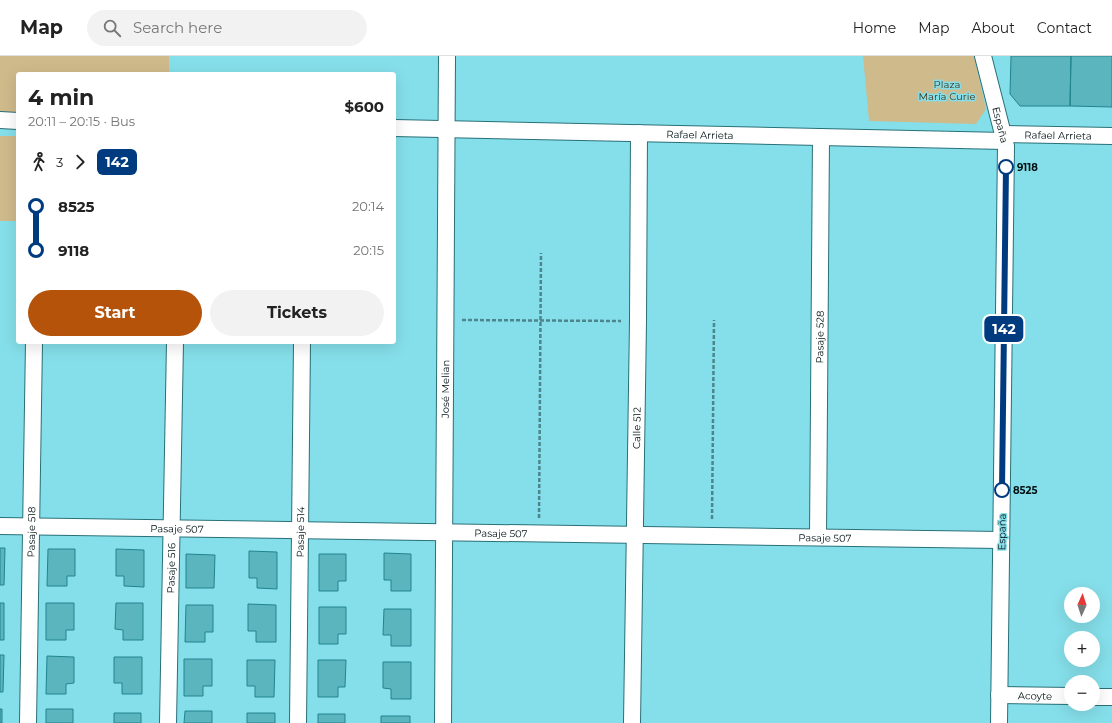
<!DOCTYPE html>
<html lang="en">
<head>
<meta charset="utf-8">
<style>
  :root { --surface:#fff; --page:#f2f2f2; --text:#222; --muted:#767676; --line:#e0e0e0; --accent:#b45309 }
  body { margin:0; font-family:Montserrat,sans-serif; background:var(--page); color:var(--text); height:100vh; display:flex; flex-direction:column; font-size:15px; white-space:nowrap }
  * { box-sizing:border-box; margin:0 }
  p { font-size:13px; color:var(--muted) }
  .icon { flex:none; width:22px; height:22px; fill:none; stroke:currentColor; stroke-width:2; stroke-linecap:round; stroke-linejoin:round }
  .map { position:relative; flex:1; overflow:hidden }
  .panel { position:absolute; left:16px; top:16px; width:380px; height:272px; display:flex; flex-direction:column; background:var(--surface); border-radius:4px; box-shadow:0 4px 16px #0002 }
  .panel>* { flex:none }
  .badge { padding:0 8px; border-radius:6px; font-size:14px; line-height:26px }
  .needle { width:26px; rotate:3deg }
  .controls { position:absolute; left:1064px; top:531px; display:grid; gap:8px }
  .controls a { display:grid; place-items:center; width:36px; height:36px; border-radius:50%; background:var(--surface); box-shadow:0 4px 16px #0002; font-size:20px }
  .map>.badge { position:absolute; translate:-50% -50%; box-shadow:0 0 0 2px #fff }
  .legs { display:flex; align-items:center; gap:6px; height:44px; padding:0 12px; font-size:13px }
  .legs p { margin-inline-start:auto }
  .headline { display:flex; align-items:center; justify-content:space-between; height:68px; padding:0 12px }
  h1 { font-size:22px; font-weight:700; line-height:30px }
  .primary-button { display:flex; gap:8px; margin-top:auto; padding:8px 12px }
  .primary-button a { flex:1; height:46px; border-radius:24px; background:var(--accent); color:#fff; font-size:16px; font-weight:700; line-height:46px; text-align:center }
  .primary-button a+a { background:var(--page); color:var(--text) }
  ul { padding:0 12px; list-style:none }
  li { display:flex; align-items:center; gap:14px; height:44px; font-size:15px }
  li i { display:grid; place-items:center; width:6px; height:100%; margin:0 5px; background:currentColor }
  li i::after { content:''; width:10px; height:10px; margin:-5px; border:3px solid; border-radius:50%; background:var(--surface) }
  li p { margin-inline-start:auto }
  li:first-child i { background:linear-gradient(#0000 50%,currentColor 0) }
  li:last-child i { background:linear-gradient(currentColor 50%,#0000 0) }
  header { display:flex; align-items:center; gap:24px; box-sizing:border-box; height:56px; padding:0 20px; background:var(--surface); border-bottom:1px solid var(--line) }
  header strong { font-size:19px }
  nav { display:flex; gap:22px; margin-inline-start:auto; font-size:14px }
  .search { width:280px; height:36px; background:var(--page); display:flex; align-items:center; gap:10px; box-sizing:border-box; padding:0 14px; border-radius:22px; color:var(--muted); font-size:15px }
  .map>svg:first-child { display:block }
  .green { fill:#cfba8b }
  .building { fill:#5ab5bf; stroke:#21848f }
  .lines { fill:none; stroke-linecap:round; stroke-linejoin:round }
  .minor-casing { stroke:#297078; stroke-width:18 }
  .path { stroke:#4c858c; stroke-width:2.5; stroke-dasharray:4 2; stroke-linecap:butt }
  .minor { stroke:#fff; stroke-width:16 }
  .line-1-casing { stroke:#fff; stroke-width:9 }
  .line-1 { stroke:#003b80; stroke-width:6 }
  .stop-1-dot { fill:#fff; stroke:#003b80; stroke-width:2 }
  .labels { text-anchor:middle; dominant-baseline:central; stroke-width:3; stroke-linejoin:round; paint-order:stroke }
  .park-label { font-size:10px; fill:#443514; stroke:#85dfea }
  .street-label { font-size:10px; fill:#011113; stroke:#85dfea }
  .stop-label { font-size:10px; font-weight:bold; fill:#011113; stroke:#85dfea; text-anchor:start }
</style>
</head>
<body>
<header>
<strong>Map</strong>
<div class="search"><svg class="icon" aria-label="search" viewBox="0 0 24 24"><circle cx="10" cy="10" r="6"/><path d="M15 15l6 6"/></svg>Search here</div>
<nav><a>Home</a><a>Map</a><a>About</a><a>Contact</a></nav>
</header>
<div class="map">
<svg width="1112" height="667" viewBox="0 0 1112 667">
  <rect width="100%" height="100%" fill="#85dfea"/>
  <!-- green -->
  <path class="green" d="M0 0H169V18H18V65L0 64Z
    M863 0H974L986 53 976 68 869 65Z
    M0 80H18V165H0Z"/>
  <!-- building -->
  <path class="building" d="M1011 0H1071L1070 50H1020L1010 38Z
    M1071 0H1112V51L1070 50Z
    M0 492H5L4 529H0Z
    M48 493H75V520H67V530H47Z
    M116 493 144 494V531L124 530V520H116Z
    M249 495 277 496V533L257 532V522H249Z
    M384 497 411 498V535H391V524H384Z
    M186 498 215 499 214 532H186Z
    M319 498H346V525H338V535H319Z
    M0 547H4V584H0Z
    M46 547H74V574H66V584H46Z
    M116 547H143V584H123V574L115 573Z
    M248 548 276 549V586H256V575H248Z
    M186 549H213V576H205V586H185Z
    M319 551H346V578H338V588H319Z
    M384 553H411V590H391V579H383Z
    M0 599H4L3 636H0Z
    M47 600 74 601V627L66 628V638H46Z
    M114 601H142V638H122V627H114Z
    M184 603H212V630H203V640H184Z
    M247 604H275L274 641H255V630H247Z
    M318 604H346L345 631H338V641H318Z
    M383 606H411V643H391V633L383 632Z
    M0 653H2V667H0Z
    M46 653H73V667H46Z
    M185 655H212V667H184Z
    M114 657H141V667H114Z
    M247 657H275V667H247Z
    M318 658H345V667H318Z
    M381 660H410V667H381Z"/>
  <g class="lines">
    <defs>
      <g id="minor">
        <path id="s1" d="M983 0 1006 90 999 667"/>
        <path d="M0 64 18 65"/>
        <path id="s2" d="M394 72 1005 85"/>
        <path id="s3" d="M1003 78 1112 80"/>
        <path id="s4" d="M0 470 1001 484"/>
        <path id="s5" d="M818 481 821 81"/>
        <path id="s6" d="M999 639 1071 640"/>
        <path d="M1093 641H1112"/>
        <path id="s7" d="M28 667 34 286"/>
        <path id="s8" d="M168 667 175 286"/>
        <path id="s9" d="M298 667 302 286"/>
        <path id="s10" d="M443 667 447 0"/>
        <path id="s11" d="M632 667 638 265 639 77"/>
      </g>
    </defs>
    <!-- minor casing -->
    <use href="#minor" class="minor-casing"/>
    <!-- path -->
    <path class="path" d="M462 264 621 265
      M539 462 541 197
      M712 463 714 264"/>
    <!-- minor -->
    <use href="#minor" class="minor"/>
  </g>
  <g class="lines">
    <defs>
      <path id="line-1" d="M1002 434 1006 111"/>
    </defs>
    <!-- line-1 casing -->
    <use href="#line-1" class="line-1-casing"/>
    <!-- line-1 -->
    <use href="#line-1" class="line-1"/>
  </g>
  <!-- markers -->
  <g class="stop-1-dot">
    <circle cx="1006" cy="111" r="7"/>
    <circle cx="1002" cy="434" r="7"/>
  </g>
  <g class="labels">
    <!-- park labels -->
    <g class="park-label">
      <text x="947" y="28">Plaza<tspan x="947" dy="12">María Curie</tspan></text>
    </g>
    <!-- street labels -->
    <g class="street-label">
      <text stroke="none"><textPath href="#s1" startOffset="71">España</textPath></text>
      <text stroke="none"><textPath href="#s2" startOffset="306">Rafael Arrieta</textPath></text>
      <text stroke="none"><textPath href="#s3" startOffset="55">Rafael Arrieta</textPath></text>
      <text stroke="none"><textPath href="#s5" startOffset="200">Pasaje 528</textPath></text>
      <text stroke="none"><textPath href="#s10" startOffset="334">José Melian</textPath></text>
      <text stroke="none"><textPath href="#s11" startOffset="295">Calle 512</textPath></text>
      <text stroke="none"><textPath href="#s4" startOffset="177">Pasaje 507</textPath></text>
      <text transform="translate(1002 476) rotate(-89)">España</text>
      <text stroke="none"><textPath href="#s7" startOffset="191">Pasaje 518</textPath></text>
      <text stroke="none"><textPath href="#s9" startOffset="191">Pasaje 514</textPath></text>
      <text stroke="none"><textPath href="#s4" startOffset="501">Pasaje 507</textPath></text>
      <text stroke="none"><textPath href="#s4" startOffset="825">Pasaje 507</textPath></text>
      <text stroke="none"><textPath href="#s8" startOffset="155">Pasaje 516</textPath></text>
      <text stroke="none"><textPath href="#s6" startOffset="36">Acoyte</textPath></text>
    </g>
    <!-- stop labels -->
    <g class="stop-label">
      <text x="1017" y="111">9118</text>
      <text x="1013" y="434">8525</text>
    </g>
  </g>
</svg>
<div class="controls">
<a><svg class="needle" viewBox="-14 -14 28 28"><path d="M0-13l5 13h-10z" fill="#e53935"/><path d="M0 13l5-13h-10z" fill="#767676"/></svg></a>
<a>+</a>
<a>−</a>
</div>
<b class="badge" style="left:1004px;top:273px;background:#003b80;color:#fff">142</b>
<section class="panel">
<div class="headline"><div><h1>4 min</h1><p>20:11 – 20:15 · Bus</p></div><b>$600</b></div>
<div class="legs"><svg class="icon" aria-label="walk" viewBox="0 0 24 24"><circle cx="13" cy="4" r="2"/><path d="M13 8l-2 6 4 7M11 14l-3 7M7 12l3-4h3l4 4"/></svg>3<svg class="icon" aria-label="forward" viewBox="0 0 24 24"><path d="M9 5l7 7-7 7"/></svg><b class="badge" style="background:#003b80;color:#fff">142</b></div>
<ul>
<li><i style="color:#003b80"></i><b>8525</b><p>20:14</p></li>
<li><i style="color:#003b80"></i><b>9118</b><p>20:15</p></li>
</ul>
<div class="primary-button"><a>Start</a><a>Tickets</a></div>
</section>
</div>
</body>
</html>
